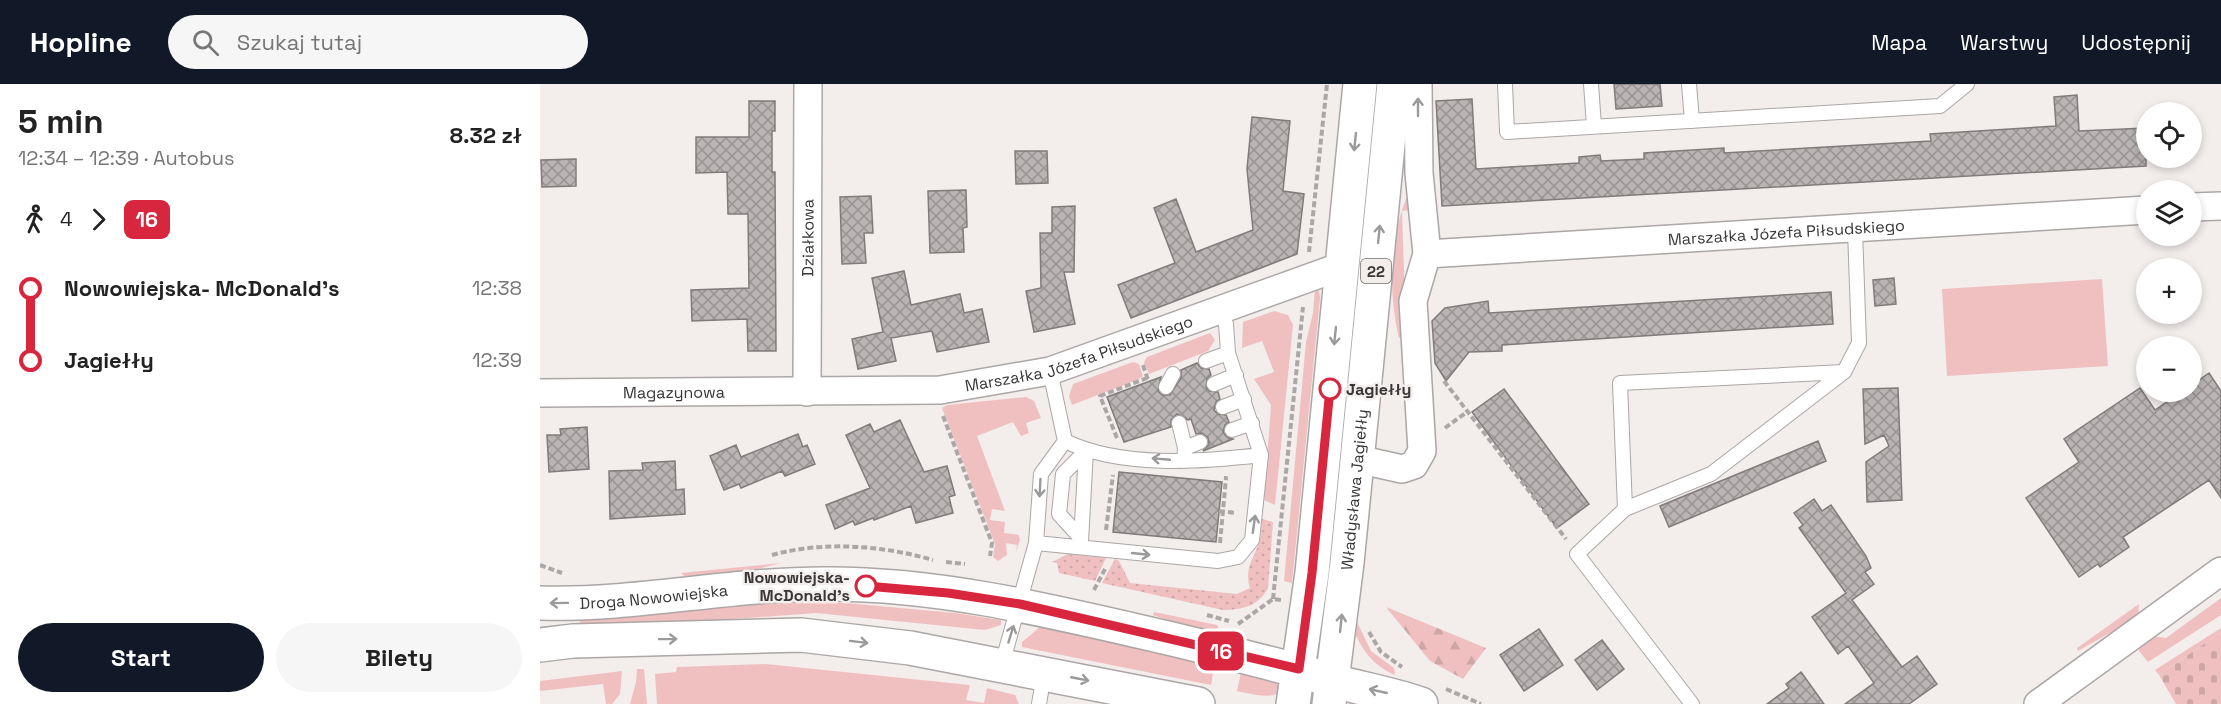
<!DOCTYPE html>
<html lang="pl">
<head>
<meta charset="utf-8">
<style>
  :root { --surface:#fff; --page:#f6f6f6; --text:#222; --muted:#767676; --accent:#111827 }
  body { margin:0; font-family:"Space Grotesk",sans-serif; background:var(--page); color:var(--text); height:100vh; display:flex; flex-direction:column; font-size:22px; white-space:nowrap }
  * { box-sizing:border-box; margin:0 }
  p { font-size:20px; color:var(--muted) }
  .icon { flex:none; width:33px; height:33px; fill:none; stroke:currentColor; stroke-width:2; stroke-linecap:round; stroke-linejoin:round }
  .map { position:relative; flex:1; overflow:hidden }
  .panel { display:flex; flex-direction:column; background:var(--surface); width:540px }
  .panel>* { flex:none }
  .badge { padding:0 12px; border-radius:9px; font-size:21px; line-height:39px }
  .buttons { position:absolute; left:1596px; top:18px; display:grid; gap:12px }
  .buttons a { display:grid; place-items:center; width:66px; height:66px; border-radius:50%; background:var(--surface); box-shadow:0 3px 9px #0003; font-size:30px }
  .map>.badge { position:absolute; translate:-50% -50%; box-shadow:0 0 0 3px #fff }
  .legs { display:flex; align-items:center; gap:9px; height:66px; padding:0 18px; font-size:20px }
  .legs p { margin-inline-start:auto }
  .headline { display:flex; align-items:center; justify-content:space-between; height:102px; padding:0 18px }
  h1 { font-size:33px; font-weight:600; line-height:45px }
  .primary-button { display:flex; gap:12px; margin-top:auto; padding:12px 18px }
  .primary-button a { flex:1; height:69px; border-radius:36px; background:var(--accent); color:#fff; font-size:24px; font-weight:600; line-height:69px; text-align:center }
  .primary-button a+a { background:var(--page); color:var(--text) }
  ul { padding:0 18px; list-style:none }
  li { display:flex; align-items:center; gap:21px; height:72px; font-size:22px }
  li i { display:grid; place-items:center; width:9px; height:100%; margin:0 8px; background:currentColor }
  li i::after { content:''; width:15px; height:15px; margin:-8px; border:4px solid; border-radius:50%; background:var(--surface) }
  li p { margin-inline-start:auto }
  li:first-child i { background:linear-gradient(#0000 50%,currentColor 0) }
  li:last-child i { background:linear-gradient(currentColor 50%,#0000 0) }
  header { display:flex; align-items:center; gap:36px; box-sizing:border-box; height:84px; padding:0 30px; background:var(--accent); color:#fff }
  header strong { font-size:28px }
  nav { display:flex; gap:33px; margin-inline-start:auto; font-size:21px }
  .search { width:420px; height:54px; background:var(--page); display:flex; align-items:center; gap:15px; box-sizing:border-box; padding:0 21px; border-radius:33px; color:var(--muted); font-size:22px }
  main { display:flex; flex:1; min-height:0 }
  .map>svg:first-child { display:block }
  .grass { fill:#f0c0c0 }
  .forest { fill:url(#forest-firs) }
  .cemetery { fill:url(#cemetery-stones) }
  .garden { fill:url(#garden-dots) }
  .building { fill:url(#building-cross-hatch); stroke:#817b7b; stroke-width:1.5 }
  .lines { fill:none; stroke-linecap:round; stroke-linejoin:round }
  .lane-casing { stroke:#aca6a6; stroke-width:16 }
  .street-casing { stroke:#aca6a6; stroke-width:30 }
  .secondary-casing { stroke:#aca6a6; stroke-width:36 }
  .primary-casing { stroke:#aca6a6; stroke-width:36 }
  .path { stroke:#aca7a7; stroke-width:4; stroke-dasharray:6 3; stroke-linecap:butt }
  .lane { stroke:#fff; stroke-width:14 }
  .street { stroke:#fff; stroke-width:27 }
  .secondary { stroke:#fff; stroke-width:33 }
  .primary { stroke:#fff; stroke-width:33 }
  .oneway { stroke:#9b9a9a }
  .line-1-casing { stroke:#fff; stroke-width:14 }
  .line-1 { stroke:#d7263d; stroke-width:9 }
  .stop-1-dot { fill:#fff; stroke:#d7263d; stroke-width:3 }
  .labels { text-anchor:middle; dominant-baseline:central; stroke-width:5; stroke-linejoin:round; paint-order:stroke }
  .shield { fill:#f3edec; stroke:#6f6c6c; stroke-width:1.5 }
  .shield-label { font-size:15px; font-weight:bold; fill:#373535 }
  .street-label { font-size:16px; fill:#373535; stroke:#f3edec }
  .stop-label { font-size:16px; font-weight:bold; fill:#373535; stroke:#f3edec; text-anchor:start }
</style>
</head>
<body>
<header>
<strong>Hopline</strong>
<div class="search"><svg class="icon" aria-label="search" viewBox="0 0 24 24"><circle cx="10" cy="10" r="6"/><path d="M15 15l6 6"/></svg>Szukaj tutaj</div>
<nav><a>Mapa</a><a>Warstwy</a><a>Udostępnij</a></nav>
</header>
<main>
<section class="panel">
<div class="headline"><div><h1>5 min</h1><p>12:34 – 12:39 · Autobus</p></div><b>8.32 zł</b></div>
<div class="legs"><svg class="icon" aria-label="walk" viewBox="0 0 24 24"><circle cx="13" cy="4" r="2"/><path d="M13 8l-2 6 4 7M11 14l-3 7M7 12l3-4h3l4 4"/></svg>4<svg class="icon" aria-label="forward" viewBox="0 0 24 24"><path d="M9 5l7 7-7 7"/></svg><b class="badge" style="background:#d7263d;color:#fff">16</b></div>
<ul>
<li><i style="color:#d7263d"></i><b>Nowowiejska- McDonald's</b><p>12:38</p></li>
<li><i style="color:#d7263d"></i><b>Jagiełły</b><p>12:39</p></li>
</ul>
<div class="primary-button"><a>Start</a><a>Bilety</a></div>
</section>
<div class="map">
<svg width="1681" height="620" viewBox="0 0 1681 620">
  <defs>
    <pattern id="forest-firs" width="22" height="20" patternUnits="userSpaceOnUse" patternTransform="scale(1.5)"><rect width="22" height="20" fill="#f0c0c0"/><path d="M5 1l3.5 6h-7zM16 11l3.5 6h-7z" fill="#cea6a6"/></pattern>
    <pattern id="cemetery-stones" width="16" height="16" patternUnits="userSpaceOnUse" patternTransform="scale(1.5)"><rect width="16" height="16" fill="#f0c0c0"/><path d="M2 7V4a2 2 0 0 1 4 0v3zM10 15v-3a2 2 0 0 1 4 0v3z" fill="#cea6a6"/></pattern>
    <pattern id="garden-dots" width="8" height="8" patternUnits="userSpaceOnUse" patternTransform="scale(1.5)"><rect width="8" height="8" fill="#f0c0c0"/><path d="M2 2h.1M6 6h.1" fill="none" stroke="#cea6a6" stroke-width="1.8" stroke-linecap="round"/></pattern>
    <pattern id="building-cross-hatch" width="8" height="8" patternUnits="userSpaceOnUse" patternTransform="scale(1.5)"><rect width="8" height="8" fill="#bab4b4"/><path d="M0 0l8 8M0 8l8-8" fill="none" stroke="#989393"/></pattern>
  </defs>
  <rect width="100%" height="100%" fill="#f3edec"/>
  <!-- grass -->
  <path class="grass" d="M869 108 870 126 862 127 866 251 859 254C848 208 849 152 869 108Z
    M1562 195 1568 282 1407 292 1402 205Z
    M775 204 779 206 780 214 752 499 744 497 766 258 773 229Z
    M734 227 748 231 753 241 735 421 724 416 731 321 714 295 734 288 722 257 702 264 703 238Z
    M670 249 675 256 668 267 609 290 604 278 607 273Z
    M593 278 599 280 603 292 599 295 532 321 529 312 533 300Z
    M486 313 494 317 501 334 486 339 489 349 481 352 473 338 437 352 465 427 452 425 450 436 465 438 464 449 479 451 480 456 476 468 477 461 466 459 467 471 458 477 453 473 455 460 402 324 407 321Z
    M241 479 193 491 149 496 141 489Z
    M1681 514V531L1608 578 1599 567 1600 560 1612 552 1626 554Z
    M262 515 415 529 461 536V541L445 546 276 529 41 546 38 525Z
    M1599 520 1598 533 1538 567 1537 564Z
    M614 528 677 541 682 551 665 549 613 531Z
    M816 536 831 567 854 584 855 591C832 581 821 565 812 542Z
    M500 543 675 578 671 601 482 563V558Z
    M1681 544V548L1619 591 1615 586Z
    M226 580 430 601 426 616 444 619 447 604 475 611 479 620H117L115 590 136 588 137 583Z
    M702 584C719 589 733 592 743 607 729 616 712 610 697 607Z
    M97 585H104L107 620H90L96 598Z
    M82 587 80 610 72 620H66L63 600 0 607V597Z"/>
  <!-- forest -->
  <path class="forest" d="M846 523 946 564 923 595 890 577Z"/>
  <!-- cemetery -->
  <path class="cemetery" d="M1681 548V620H1636L1619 591Z"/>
  <!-- garden -->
  <path class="garden" d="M722 435 733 438 728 504C719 522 702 526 683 526L562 499 575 475 579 477 590 499 697 510 710 504C704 485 713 476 719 459 722 452 721 443 722 435Z
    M528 470 566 474 555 497 519 489 517 479 512 478Z"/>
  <!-- building -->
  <path class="building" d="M1074 0H1120L1122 22 1076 25Z
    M1537 11 1539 47 1606 44V82L902 122 896 17 932 15 936 85 1039 79V73L1060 71 1061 77 1104 75V69L1184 64V69L1391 57 1390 50 1516 42 1514 13Z
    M209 17H235V47H232V88H235L236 267H208L207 235 152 237 151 206 209 204 208 130H188L187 88 156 89V53H209Z
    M712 33 750 37 743 107 764 110 757 170 591 234 578 201 635 179 614 124 636 115 656 168 713 146 707 85Z
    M475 67H507L508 99 476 100Z
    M36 75V102L2 103 1 76Z
    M426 106 427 143 423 144 424 168 390 169 388 107Z
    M331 112 333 149H324L326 179 302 180 300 113Z
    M535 122 534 188H524L535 240 494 248 486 207 501 204 500 149H512V123Z
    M364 187 371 221 420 210 424 229 442 225 449 258 397 268 392 247 351 254 356 277 318 285 312 255 343 248 332 194Z
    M1354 194 1356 220 1335 222 1333 196Z
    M1291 208 1293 240 962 261V267L929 268 906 297 895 279 892 237 905 224 948 217 949 229Z
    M657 279 661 284 669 285 671 291 667 295 666 303 669 307 678 308 680 315 676 318 674 326 678 330 686 331 689 338 685 341 683 348 687 353 693 355 663 367 669 360 668 354 662 349 656 350 651 335 648 336 637 330 631 336V343L584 358 567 313 621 293 618 307 622 311H630L641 294V286Z
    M1669 289 1681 307V414L1669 396 1583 453 1589 463 1560 483 1558 480 1539 493 1486 414 1539 378 1524 355 1600 304 1615 326 1641 308H1652V301Z
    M1358 304 1362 416 1327 418 1326 378 1349 362 1344 351 1325 360 1323 305Z
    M964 305 1049 420 1017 444 932 328Z
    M360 336 384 388 407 382 415 411 409 413 413 429 376 439 371 422 334 436 333 434 315 441 313 437 295 445 286 421 330 404 306 351 330 340 334 348Z
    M47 343 49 385 9 388 7 351H21L20 345Z
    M258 350 263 363 267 361 275 380 245 392 242 387 201 404 199 400 184 406 170 372 196 361 201 373Z
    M1278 357 1286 377 1129 443 1120 422Z
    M135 377 136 406 144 405 145 430 70 435 69 387 103 386 102 379Z
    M579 388 682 398 676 458 573 448Z
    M1274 415 1282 427 1291 421 1326 472 1331 484 1325 488 1334 500 1312 516 1362 583 1377 572 1397 600 1369 620H1305L1334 599 1308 562 1298 570 1272 533 1306 509 1259 444 1263 441 1254 429Z
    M999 545 1023 581 984 607 960 571Z
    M1062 556 1084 585 1057 606 1035 576Z
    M1261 588 1284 620H1227L1249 604 1246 600Z"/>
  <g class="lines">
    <defs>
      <path id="lane" d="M965 0 967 48 1400 22 1427 0
        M1051 0 1054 42
        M1149 0 1152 37
        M666 277 688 269
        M674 300 696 291
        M626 303 633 290
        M683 323 704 315
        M639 339 645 364 644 377
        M692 346 712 339
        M525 357C581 384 660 378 721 371
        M645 364 660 358
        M1085 425 1080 299 1304 288
        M539 452 519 430 523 390 546 367
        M541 457 546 367
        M496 459 678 477 698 473 712 456 721 371 688 269 686 240 680 224
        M462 580 496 459 501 390 525 357 510 287
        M499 620 504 590
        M1152 620 1037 470 1085 425 1171 390 1304 288 1319 259 1315 146"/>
      <g id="street">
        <path d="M1652 123 1681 122"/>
        <path id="s1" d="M887 170 1606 126"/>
        <path id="s2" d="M267 308 268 0"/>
        <path id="s3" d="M0 309 400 306 510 287 802 182"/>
        <path d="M817 375 862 385 874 381 882 367 873 217 887 170 879 89 878 0"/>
        <path d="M1498 620 1681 487"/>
      </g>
      <g id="secondary">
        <path id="s4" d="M0 519C96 522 192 499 289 500 405 500 519 529 632 555 686 568 740 581 794 597 823 605 852 610 881 620"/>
        <path d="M0 561 33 557 261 551 370 564 658 620"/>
      </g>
      <g id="primary">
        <path d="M753 620 772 489 820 0"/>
        <path id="s5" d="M789 620 807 479 854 0"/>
      </g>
    </defs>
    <!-- lane casing -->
    <use href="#lane" class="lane-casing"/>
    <!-- street casing -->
    <use href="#street" class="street-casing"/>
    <!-- secondary casing -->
    <use href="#secondary" class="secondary-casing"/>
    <!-- primary casing -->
    <use href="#primary" class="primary-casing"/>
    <!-- path -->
    <path class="path" d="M769 168 787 0
      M603 281 608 296
      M904 297 1026 455
      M403 332 452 459 450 472
      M905 344 927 328
      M577 354 560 312 607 294
      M679 427 696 429
      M566 446 573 391
      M680 459 686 394H684
      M232 471C283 457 341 461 393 476
      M406 478 425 480
      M0 481 22 489
      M554 506 565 485
      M733 515 763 223
      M667 531 689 537
      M698 540 733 515 741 516
      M829 548 841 568 862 583
      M906 605 941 620"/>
    <!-- lane -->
    <use href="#lane" class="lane"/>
    <!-- street -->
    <use href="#street" class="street"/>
    <!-- secondary -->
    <use href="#secondary" class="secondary"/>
    <!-- primary -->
    <use href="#primary" class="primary"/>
  </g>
  <!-- one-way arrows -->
  <defs><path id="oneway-shaft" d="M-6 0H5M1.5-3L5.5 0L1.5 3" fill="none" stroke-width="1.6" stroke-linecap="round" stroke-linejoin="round" transform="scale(1.5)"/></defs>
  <g class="oneway">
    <use href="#oneway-shaft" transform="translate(878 23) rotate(-90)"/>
    <use href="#oneway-shaft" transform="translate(815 58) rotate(96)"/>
    <use href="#oneway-shaft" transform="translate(839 150) rotate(-84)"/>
    <use href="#oneway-shaft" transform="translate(795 252) rotate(96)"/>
    <use href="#oneway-shaft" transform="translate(621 375) rotate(-175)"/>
    <use href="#oneway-shaft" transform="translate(500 404) rotate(93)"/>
    <use href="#oneway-shaft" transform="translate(714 440) rotate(-82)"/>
    <use href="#oneway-shaft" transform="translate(601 470) rotate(6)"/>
    <use href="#oneway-shaft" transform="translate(19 519) rotate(179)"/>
    <use href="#oneway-shaft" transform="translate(801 539) rotate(-84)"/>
    <use href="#oneway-shaft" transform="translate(471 550) rotate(-73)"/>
    <use href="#oneway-shaft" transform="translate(128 555) rotate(-1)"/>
    <use href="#oneway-shaft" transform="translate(319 558) rotate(7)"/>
    <use href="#oneway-shaft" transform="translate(540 595) rotate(11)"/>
    <use href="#oneway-shaft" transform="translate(838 607) rotate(-167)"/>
  </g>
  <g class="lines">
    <defs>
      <path id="line-1" d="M326 502 408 509 480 520 759 585 772 489 790 305"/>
    </defs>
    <!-- line-1 casing -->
    <use href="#line-1" class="line-1-casing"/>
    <!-- line-1 -->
    <use href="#line-1" class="line-1"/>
  </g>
  <!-- markers -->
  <g class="stop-1-dot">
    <circle cx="790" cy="305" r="10"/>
    <circle cx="326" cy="502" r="10"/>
  </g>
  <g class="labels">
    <!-- shield labels -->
    <rect class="shield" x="821" y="175" width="30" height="24" rx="4.5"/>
    <g class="shield-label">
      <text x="836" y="187">22</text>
    </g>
    <!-- street labels -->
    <g class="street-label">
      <text stroke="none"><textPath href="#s1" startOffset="360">Marszałka Józefa Piłsudskiego</textPath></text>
      <text stroke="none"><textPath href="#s2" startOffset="154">Działkowa</textPath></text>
      <text stroke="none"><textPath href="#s3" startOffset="544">Marszałka Józefa Piłsudskiego</textPath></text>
      <text stroke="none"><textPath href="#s3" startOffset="134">Magazynowa</textPath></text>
      <text stroke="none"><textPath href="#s5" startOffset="216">Władysława Jagiełły</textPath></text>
      <text stroke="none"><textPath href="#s4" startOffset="114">Droga Nowowiejska</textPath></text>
    </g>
    <!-- stop labels -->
    <g class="stop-label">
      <text x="806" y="305">Jagiełły</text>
      <text x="310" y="493" text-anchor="end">Nowowiejska-<tspan x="310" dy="18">McDonald's</tspan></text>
    </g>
  </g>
</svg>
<div class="buttons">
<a><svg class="icon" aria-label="locate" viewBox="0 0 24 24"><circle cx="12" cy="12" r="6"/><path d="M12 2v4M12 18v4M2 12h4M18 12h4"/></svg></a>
<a><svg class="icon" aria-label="layers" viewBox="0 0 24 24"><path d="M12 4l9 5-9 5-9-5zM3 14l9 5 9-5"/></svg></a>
<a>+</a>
<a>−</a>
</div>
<b class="badge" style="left:681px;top:567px;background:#d7263d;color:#fff">16</b>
</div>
</main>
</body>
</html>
